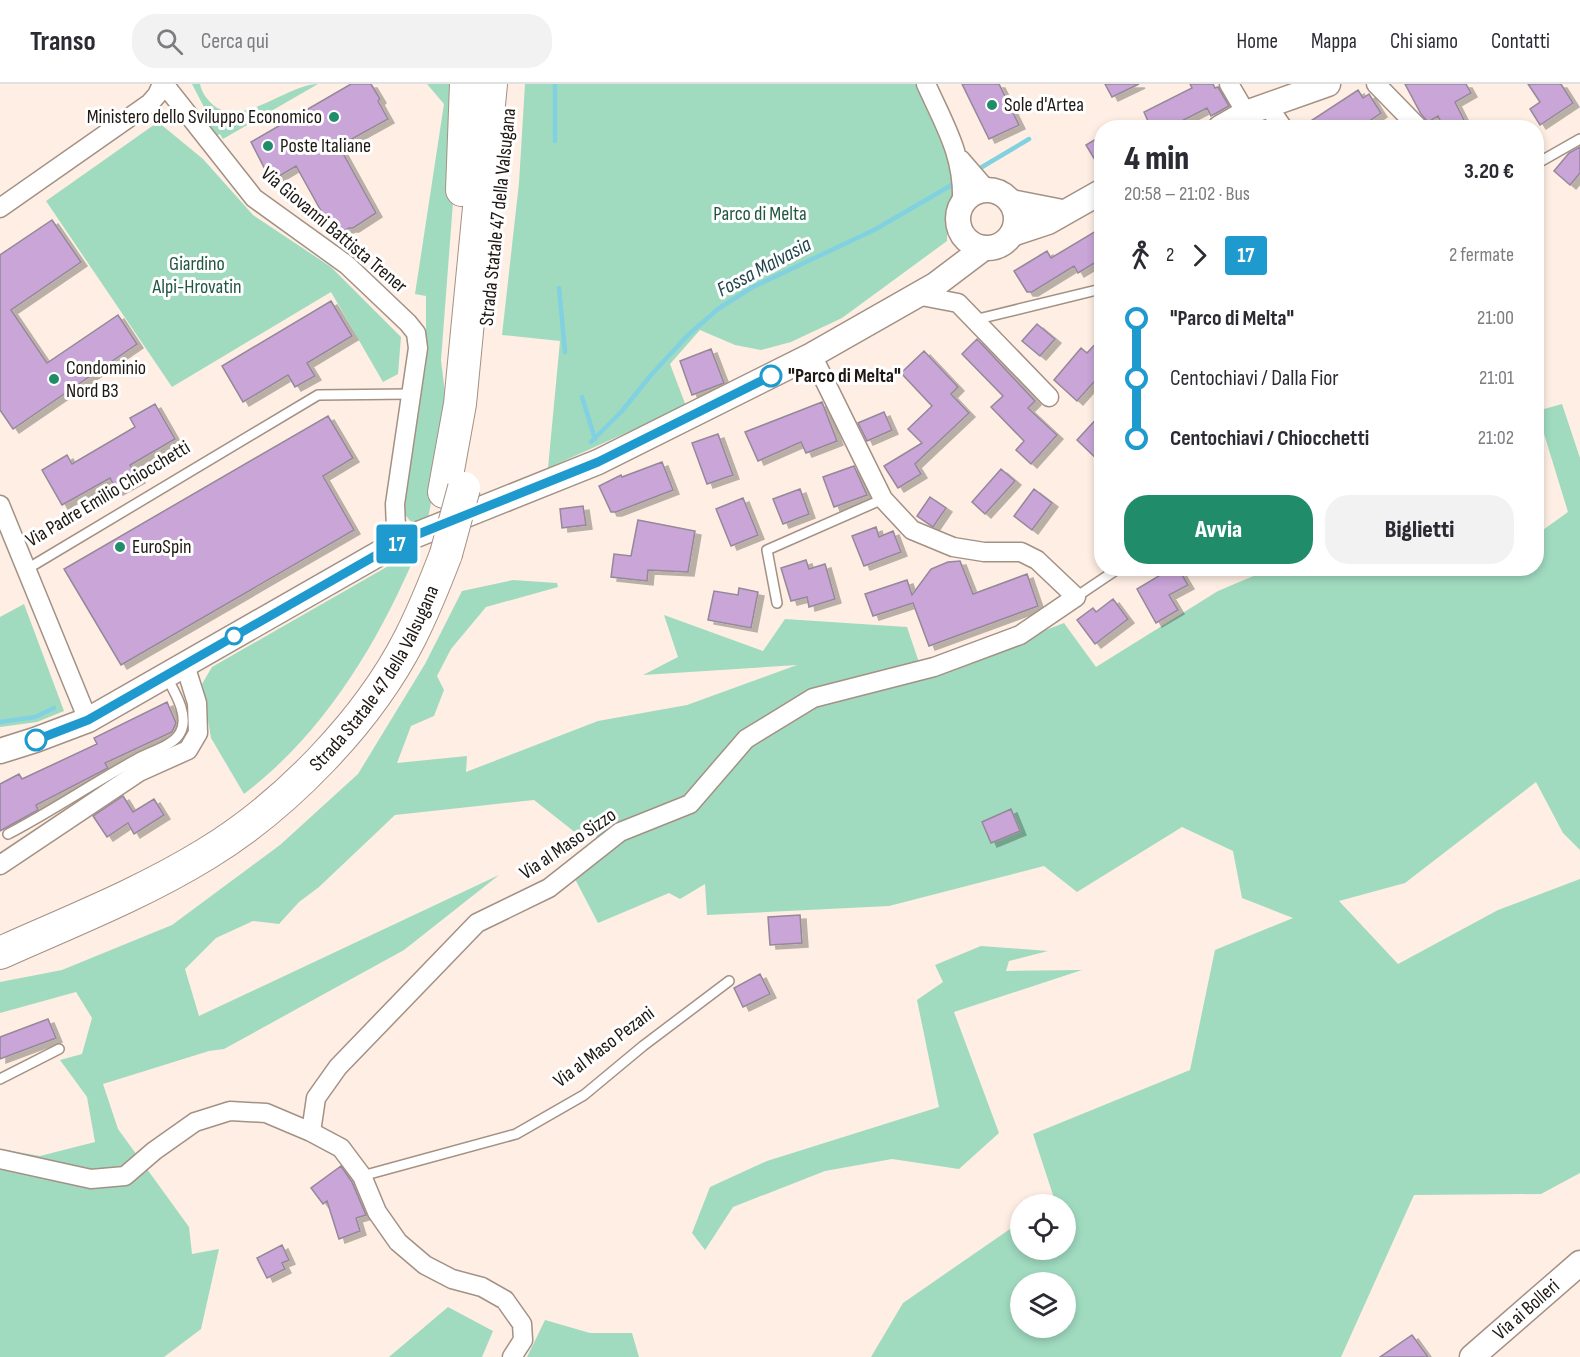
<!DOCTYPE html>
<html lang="it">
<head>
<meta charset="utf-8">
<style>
  :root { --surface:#fff; --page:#f2f2f3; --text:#2b2b33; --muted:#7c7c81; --line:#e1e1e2; --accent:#218c6a }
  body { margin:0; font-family:"Sofia Sans Condensed",sans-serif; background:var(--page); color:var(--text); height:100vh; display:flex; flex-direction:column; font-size:22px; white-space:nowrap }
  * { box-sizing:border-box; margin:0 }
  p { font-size:20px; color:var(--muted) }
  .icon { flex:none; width:33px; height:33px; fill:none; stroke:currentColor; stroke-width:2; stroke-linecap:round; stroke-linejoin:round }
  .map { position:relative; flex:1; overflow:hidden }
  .details { position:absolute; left:1094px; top:36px; width:450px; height:456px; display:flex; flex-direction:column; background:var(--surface); border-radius:24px; box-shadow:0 3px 9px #0003 }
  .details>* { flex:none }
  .badge { padding:0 12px; border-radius:4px; font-size:21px; line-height:39px }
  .fabs { position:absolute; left:1010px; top:1110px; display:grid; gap:12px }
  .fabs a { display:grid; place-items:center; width:66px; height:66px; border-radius:50%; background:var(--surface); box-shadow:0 3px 9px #0003; font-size:30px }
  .map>.badge { position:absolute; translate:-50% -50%; box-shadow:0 0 0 3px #fff }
  .legs { display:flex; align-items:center; gap:9px; height:66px; padding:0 30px; font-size:20px }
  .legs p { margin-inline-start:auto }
  .summary { display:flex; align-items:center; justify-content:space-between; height:102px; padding:0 30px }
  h1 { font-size:33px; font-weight:800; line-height:45px }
  .button { display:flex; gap:12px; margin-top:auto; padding:12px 30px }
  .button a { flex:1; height:69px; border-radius:24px; background:var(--accent); color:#fff; font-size:24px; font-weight:800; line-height:69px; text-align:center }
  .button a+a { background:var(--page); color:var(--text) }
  ul { padding:0 30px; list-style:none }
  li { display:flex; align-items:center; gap:21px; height:60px; font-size:22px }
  li i { display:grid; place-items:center; width:9px; height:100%; margin:0 8px; background:currentColor }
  li i::after { content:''; width:15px; height:15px; margin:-8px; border:4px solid; border-radius:50%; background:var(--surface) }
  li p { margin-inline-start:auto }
  li:first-child i { background:linear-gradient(#0000 50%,currentColor 0) }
  li:last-child i { background:linear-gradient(currentColor 50%,#0000 0) }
  header { display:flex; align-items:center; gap:36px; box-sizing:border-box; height:84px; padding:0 30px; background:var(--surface); border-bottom:2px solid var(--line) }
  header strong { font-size:28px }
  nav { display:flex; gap:33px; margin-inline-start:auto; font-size:21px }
  .search { width:420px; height:54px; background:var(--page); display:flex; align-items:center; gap:15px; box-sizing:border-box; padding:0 21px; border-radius:24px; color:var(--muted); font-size:22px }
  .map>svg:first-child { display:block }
  .green { fill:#a0dbc0; fill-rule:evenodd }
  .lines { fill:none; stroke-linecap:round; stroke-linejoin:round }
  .stream { stroke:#81d1e1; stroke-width:4.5 }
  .building { fill:#c9a5d8; stroke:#948899; stroke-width:1.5; filter:url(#shadow) }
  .lane-casing { stroke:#a39184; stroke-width:12 }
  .street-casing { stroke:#a39184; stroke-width:21 }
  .secondary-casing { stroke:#a39184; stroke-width:27 }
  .highway-casing { stroke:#a39184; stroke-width:34 }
  .lane { stroke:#fff; stroke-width:9 }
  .street { stroke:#fff; stroke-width:18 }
  .secondary { stroke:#fff; stroke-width:24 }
  .highway { stroke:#fff; stroke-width:32 }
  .highway-bridge-casing { stroke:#a39184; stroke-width:34; stroke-linecap:butt }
  .highway-bridge { stroke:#fff; stroke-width:32 }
  .line-1-casing { stroke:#fff; stroke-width:14 }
  .line-1 { stroke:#1f9acf; stroke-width:9 }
  .poi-dot { fill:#218c6a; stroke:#fff; stroke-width:2 }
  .stop-1-dot { fill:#fff; stroke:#1f9acf; stroke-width:3 }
  .labels { text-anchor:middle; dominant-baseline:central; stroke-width:6; stroke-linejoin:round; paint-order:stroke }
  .poi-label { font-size:20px; fill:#1e1813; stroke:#fff; text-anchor:start }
  .park-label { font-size:20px; fill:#225742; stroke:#fff }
  .street-label { font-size:20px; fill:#1e1813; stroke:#fff }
  .stop-label { font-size:20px; font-weight:bold; fill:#1e1813; stroke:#fff; text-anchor:start }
  .water-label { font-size:21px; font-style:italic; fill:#20464d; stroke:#fff }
</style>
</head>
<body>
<header>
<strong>Transo</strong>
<div class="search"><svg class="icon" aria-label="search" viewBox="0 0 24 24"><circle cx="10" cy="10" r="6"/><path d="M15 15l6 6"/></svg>Cerca qui</div>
<nav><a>Home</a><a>Mappa</a><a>Chi siamo</a><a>Contatti</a></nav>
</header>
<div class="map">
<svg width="1580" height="1273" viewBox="0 0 1580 1273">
  <defs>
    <filter id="shadow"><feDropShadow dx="6" dy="4" stdDeviation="0" flood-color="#0004"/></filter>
  </defs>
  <rect width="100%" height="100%" fill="#feeee3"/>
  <!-- green -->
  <path class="green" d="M192 0H200C202 9 206 14 212 20 241 46 287 0 318 0L223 55 220 50 216 52 203 31 207 29Z
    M427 0H462L441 276 448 334 428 434 412 439 402 427 399 419 426 280V212L415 210 444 20Z
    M525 0H917L954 88 957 100 947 124V157L842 234 791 258 761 266 735 261 700 246 670 280 686 322 548 384 560 257 502 251 519 99Z
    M158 38 203 75 253 131 331 183 401 253 398 290 383 298 331 208 172 303 46 117Z
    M1562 320 1580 374V766L1563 749 1536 698 1405 799 1339 817 1398 880 1498 826 1580 795V1089L1541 1110 1414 1111 1341 1273H871L903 1219 1020 1138V1166H1065V1120H1044L1054 1114 1033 1050 1190 986 1215 866 1293 834 1242 814 1233 767 1182 743 1077 808 1044 782 889 822 707 831 705 800 680 815 669 809 598 839 575 795 600 746 581 753 534 716 395 731 319 803 299 818 279 840 253 837 216 854 185 885 199 932 499 791 404 866 224 965 209 967 103 1000 118 1045 189 1143 192 1170 219 1165 201 1245 164 1273H0V1065L40 1072 95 1058 87 1013 60 976 82 970 92 934 76 908 0 929V898L62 886 172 841 280 761 358 690 425 580 462 507 513 496 557 499 558 503 486 523 451 565 437 592 444 606 434 632 411 642 397 679 467 672 466 688 598 637 687 621 797 581 643 591 678 573 664 531 763 567 785 535 907 543 924 593 1064 539 1096 583 1218 507 1270 485 1536 484V451L1568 428 1537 327ZM1020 1198H1065V1244H1020Z
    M418 465C378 559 326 647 244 710L211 654 202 600 212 583Z
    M24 520 64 627 37 638 0 643V533Z
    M981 862 1048 867 1009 877 1006 887 1082 886 954 928 999 1049 959 1085 892 1075 825 1087 733 1123 705 1166 692 1149 710 1103 767 1077 939 1023 917 916 943 898 935 881Z
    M448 1223 493 1247 482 1273H389Z
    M545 1236 590 1249H632L639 1273H527Z"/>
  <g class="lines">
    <!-- stream -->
    <path class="stream" d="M555 0V57
      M982 83 1029 55
      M559 204 565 268
      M582 313 595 355
      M591 358 622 327 651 291 687 252 718 225 751 204 876 145 955 99
      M0 638 35 633 54 624"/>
  </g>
  <!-- building -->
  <path class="building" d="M351 0H371L380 15 378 17 388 35 339 62 376 129 353 144H349L335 152 296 82 271 97 251 58Z
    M962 0H999L1019 41 989 55Z
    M1105 0H1139L1112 13Z
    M1190 0H1213L1215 4 1218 3 1229 22 1211 32 1207 24 1168 44H1151L1144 28 1192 4Z
    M1405 0H1466L1471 9 1455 18 1468 44H1444L1438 32 1428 38 1421 30Z
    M1528 0H1561L1573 19 1540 41 1530 25 1540 18Z
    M1358 6 1363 14 1369 10 1381 29 1359 44H1300Z
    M1101 52V86L1086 61Z
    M1580 63V89L1570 101 1554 87 1569 69Z
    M52 136 81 178 11 226 47 279 118 231 137 260 13 345 0 326V171Z
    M1101 144V175L1078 189 1074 182 1032 208H1027L1014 187 1047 167 1051 174Z
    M331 217 352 252 307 279 315 292 295 303 288 291 243 318 222 282Z
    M1037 240 1055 255 1040 272 1022 257Z
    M1101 254V290L1077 317 1054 296 1081 264 1087 269Z
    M977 255 1035 317 1028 324 1057 351 1031 380 1016 366 1024 357 991 323 1003 312 962 270Z
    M711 265 724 299 692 311 680 277Z
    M924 267 958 303 951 310 969 329 915 380 921 390 898 404 884 382 922 359 908 345 932 322 901 289Z
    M822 318 837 357 806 369 801 358 758 377 745 348Z
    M155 320 175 355 130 381 139 395 117 407 110 394 62 421 42 386 67 371 72 380 135 343 130 334Z
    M884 328 892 346 867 357 858 339Z
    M1101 330V379L1077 356Z
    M328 332 353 374 323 392 354 446 121 581 64 485Z
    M718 350 733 391 707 400 692 359Z
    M662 378 673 406 616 428H611L599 402 621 391 622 393Z
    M854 382 867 411 834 423 823 393Z
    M1001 385 1015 397 985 430 972 418Z
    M800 405 809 430 783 440 773 415Z
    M1034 405 1052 419 1032 446 1014 432Z
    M930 413 946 424 933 443 917 432Z
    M743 414 758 451 731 462 716 425Z
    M583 422 586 441 562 444 560 425Z
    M638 436 695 447 688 488 648 486 647 497 611 493 614 470 631 472Z
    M876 443 879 453 893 447 901 468 864 482 852 452Z
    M806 476 809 485 825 480 835 515 809 523 807 513 791 517 781 484Z
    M960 477 973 510 1027 490 1038 522 929 562 913 519 873 532 865 510 907 496 912 511 931 485 948 478Z
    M1172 484H1178L1188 501 1169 511 1178 526 1156 539 1137 505Z
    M739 504 758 508 751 544 708 536 714 507 738 511Z
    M1113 515 1128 535 1095 560 1077 536 1093 524 1096 528Z
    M167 618 176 639 172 648 105 679 108 684 36 721 38 726 0 747V700L19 690 22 695 97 660 94 654Z
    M123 712 133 728 154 715 164 731 134 750 128 739 107 753 93 732Z
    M1011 725 1020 747 991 759 982 738Z
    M800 831 802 859 770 861 768 833Z
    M760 890 770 910 743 923 734 904Z
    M48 935 56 954 0 975V953Z
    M341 1082 352 1098 366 1131 356 1134 360 1147 339 1155 327 1117 323 1120 311 1104Z
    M282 1161 289 1176 282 1179 285 1185 267 1194 257 1174Z
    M1412 1251 1428 1273H1380Z"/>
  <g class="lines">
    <defs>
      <path id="lane" d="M1536 80 1580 55
        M974 236 1101 205
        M27 485 318 311 411 310
        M1076 513 1119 484
        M777 519 767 466 883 415
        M8 750C52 727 93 699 137 675 149 668 173 662 180 649 190 632 174 607 166 592
        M0 995 59 965
        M362 1092 516 1050 584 1011 643 962 729 897"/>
      <path id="street" d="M164 0 254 114 347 181 408 239 416 249 418 264 395 420 396 444 401 457
        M926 0C945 42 964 72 962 119
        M1229 0 1246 29
        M1376 0 1419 44
        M1268 22 1283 44
        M960 75 986 105
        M0 124 150 19 157 11 162 0
        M916 211 958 219 1049 313
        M0 421 88 636
        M0 781 139 688 188 666 198 649 197 619 185 581
        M311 1048 316 1014 338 983 477 839 549 804 620 748 690 720 746 655 813 614 934 583 1020 551 1076 513 1037 476 1021 468H984L953 463 912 446 883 415 812 271
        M0 1075 91 1095 125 1092 154 1067 195 1038 230 1027 266 1029 311 1048 341 1064 362 1092 377 1128 398 1158 425 1181 452 1195 482 1203 505 1216 522 1240 523 1256 512 1273"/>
      <g id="secondary">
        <path d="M1220 44 1246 29 1328 0"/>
        <circle cx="987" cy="135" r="29"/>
        <path d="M1011 118 1062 128"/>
        <path d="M1012 150 1048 138 1101 108"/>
        <path d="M0 667 35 656 88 636 401 457 598 378 812 271 935 201 984 164"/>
        <path id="s1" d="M1472 1273 1580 1179"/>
      </g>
      <g id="highway">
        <path d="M462 106 466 0"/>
        <path d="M444 408 460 320 491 0"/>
        <path id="s2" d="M0 869C69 838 141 810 206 770 285 722 368 637 410 554 424 526 435 499 446 470"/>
      </g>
    </defs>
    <!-- lane casing -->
    <use href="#lane" class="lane-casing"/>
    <!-- street casing -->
    <use href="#street" class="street-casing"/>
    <!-- secondary casing -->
    <use href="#secondary" class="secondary-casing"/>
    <!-- highway casing -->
    <use href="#highway" class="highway-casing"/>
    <!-- lane -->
    <use href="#lane" class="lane"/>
    <!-- street -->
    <use href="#street" class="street"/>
    <!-- secondary -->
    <use href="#secondary" class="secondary"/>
    <!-- highway -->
    <use href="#highway" class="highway"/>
    <defs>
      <path id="highway-bridge" d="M446 470 464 404"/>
    </defs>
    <!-- highway-bridge casing -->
    <use href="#highway-bridge" class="highway-bridge-casing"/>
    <!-- highway-bridge -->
    <use href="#highway-bridge" class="highway-bridge"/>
  </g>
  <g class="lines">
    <defs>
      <path id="line-1" d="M36 656 88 636 401 457 598 378 771 292"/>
    </defs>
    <!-- line-1 casing -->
    <use href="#line-1" class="line-1-casing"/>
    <!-- line-1 -->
    <use href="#line-1" class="line-1"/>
  </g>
  <!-- markers -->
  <g class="poi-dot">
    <circle cx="992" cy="21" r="6"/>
    <circle cx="334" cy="33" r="6"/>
    <circle cx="268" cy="62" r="6"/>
    <circle cx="54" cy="295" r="6"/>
    <circle cx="120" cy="463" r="6"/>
  </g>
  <g class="stop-1-dot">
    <circle cx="771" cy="292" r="10"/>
    <circle cx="234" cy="552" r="8"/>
    <circle cx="36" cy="656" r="10"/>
  </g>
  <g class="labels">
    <!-- poi labels -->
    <g class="poi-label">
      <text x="1004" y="21">Sole d'Artea</text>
      <text x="322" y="33" text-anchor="end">Ministero dello Sviluppo Economico</text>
      <text x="280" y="62">Poste Italiane</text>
      <text x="66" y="284">Condominio<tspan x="66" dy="23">Nord B3</tspan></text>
      <text x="132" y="463">EuroSpin</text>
    </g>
    <!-- park labels -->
    <g class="park-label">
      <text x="760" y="130">Parco di Melta</text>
      <text x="197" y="180">Giardino<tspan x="197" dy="23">Alpi-Hrovatin</tspan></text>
    </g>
    <!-- street labels -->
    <g class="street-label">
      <text transform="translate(498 133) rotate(-84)">Strada Statale 47 della Valsugana</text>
      <text transform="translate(334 146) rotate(40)">Via Giovanni Battista Trener</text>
      <text transform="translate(108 410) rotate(-31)">Via Padre Emilio Chiocchetti</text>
      <text stroke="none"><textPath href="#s2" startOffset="476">Strada Statale 47 della Valsugana</textPath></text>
      <text transform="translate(568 760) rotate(-34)">Via al Maso Sizzo</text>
      <text transform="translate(604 963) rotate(-37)">Via al Maso Pezani</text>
      <text stroke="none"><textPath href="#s1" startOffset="72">Via ai Bolleri</textPath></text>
    </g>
    <!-- stop labels -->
    <g class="stop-label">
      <text x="788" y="292">"Parco di Melta"</text>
    </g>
    <!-- water labels -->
    <g class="water-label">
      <text transform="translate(764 183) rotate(-28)">Fossa Malvasia</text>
    </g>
  </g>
</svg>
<div class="fabs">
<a><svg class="icon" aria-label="locate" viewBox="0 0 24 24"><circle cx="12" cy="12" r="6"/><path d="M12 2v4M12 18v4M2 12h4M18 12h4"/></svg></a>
<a><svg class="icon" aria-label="layers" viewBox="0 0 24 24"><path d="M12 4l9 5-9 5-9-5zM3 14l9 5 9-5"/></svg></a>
</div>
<b class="badge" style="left:397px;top:460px;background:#1f9acf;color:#fff">17</b>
<section class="details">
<div class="summary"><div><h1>4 min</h1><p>20:58 – 21:02 · Bus</p></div><b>3.20 €</b></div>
<div class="legs"><svg class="icon" aria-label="walk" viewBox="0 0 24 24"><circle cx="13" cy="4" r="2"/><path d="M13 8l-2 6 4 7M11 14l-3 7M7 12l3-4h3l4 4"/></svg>2<svg class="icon" aria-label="forward" viewBox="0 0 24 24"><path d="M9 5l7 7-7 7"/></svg><b class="badge" style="background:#1f9acf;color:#fff">17</b><p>2 fermate</p></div>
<ul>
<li><i style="color:#1f9acf"></i><b>&quot;Parco di Melta&quot;</b><p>21:00</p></li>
<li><i style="color:#1f9acf"></i><span>Centochiavi / Dalla Fior</span><p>21:01</p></li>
<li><i style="color:#1f9acf"></i><b>Centochiavi / Chiocchetti</b><p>21:02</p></li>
</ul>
<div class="button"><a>Avvia</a><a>Biglietti</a></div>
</section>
</div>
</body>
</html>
